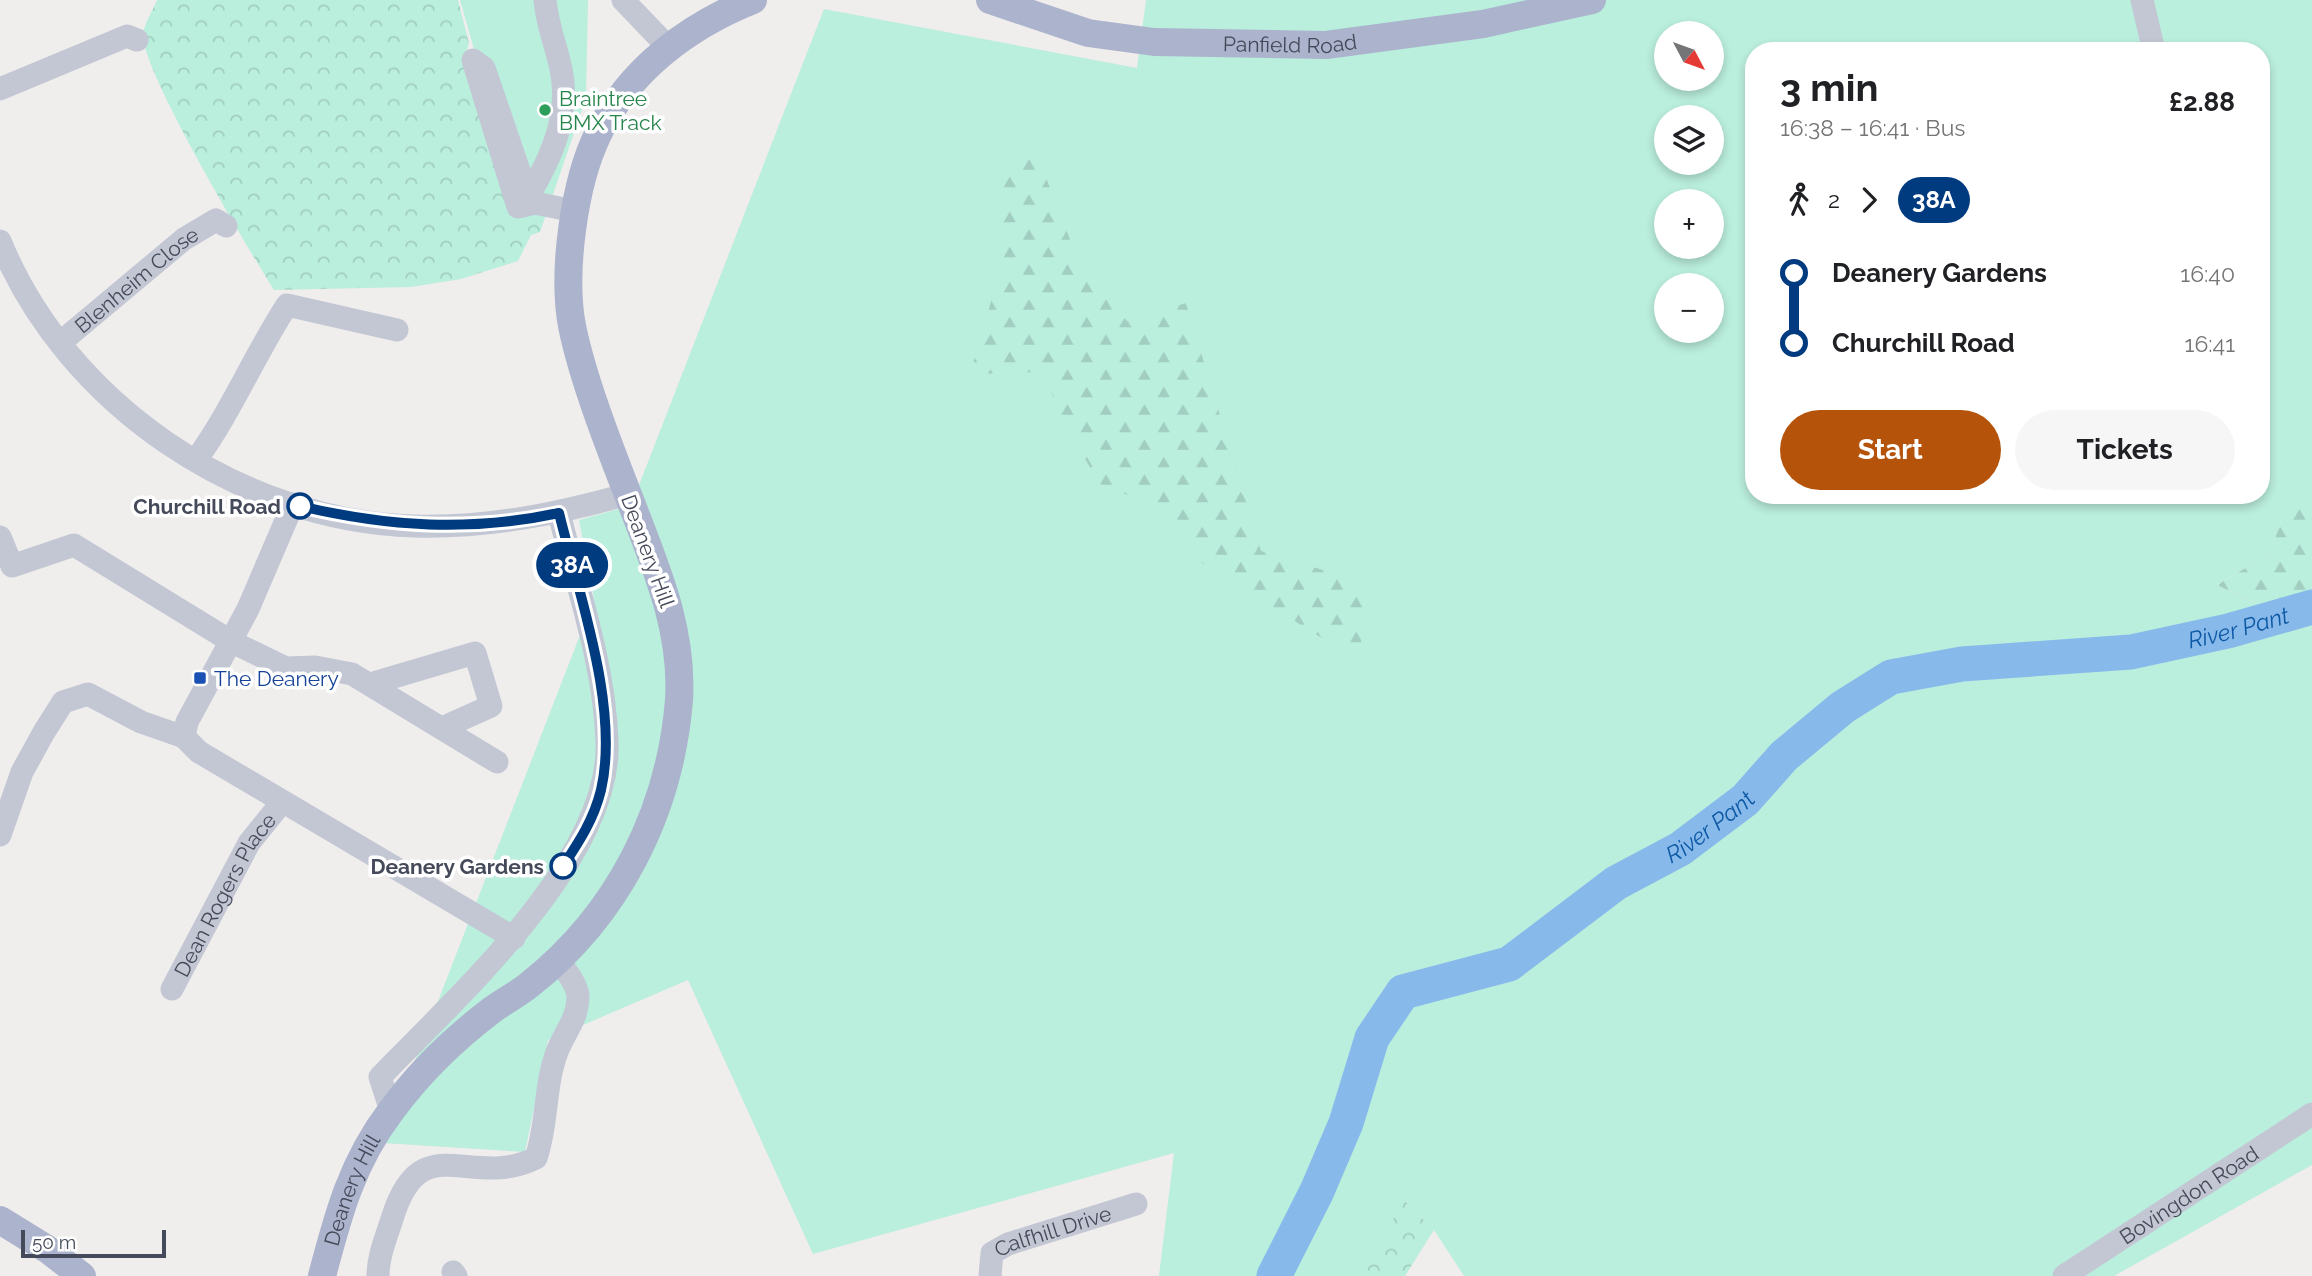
<!DOCTYPE html>
<html lang="en">
<head>
<meta charset="utf-8">
<style>
  :root { --surface:#fff; --page:#f6f6f6; --text:#202124; --muted:#757577; --accent:#b45309 }
  body { margin:0; font-family:Raleway,sans-serif; background:var(--page); color:var(--text); height:100vh; display:flex; flex-direction:column; font-size:26px; white-space:nowrap }
  * { box-sizing:border-box; margin:0 }
  p { font-size:23px; color:var(--muted) }
  .icon { flex:none; width:38px; height:38px; fill:none; stroke:currentColor; stroke-width:2; stroke-linecap:round; stroke-linejoin:round }
  .map { position:relative; flex:1; overflow:hidden }
  .details { position:absolute; left:1745px; top:42px; width:525px; height:462px; display:flex; flex-direction:column; background:var(--surface); border-radius:28px; box-shadow:0 4px 10px #0003 }
  .details>* { flex:none }
  .badge { padding:0 14px; border-radius:23px; font-size:24px; line-height:46px }
  .needle { width:46px; rotate:131deg }
  .fabs { position:absolute; left:1654px; top:21px; display:grid; gap:14px }
  .fabs a { display:grid; place-items:center; width:70px; height:70px; border-radius:50%; background:var(--surface); box-shadow:0 4px 10px #0003; font-size:35px }
  .scale { position:absolute; left:21px; bottom:18px; width:145px; box-sizing:border-box; padding-left:7px; border:4px solid #454a5a; border-top:0; font-size:19px; line-height:24px; white-space:nowrap; color:#454a5a; -webkit-text-stroke:5px #fff; paint-order:stroke }
  .map>.badge { position:absolute; translate:-50% -50%; box-shadow:0 0 0 4px #fff }
  .legs { display:flex; align-items:center; gap:10px; height:77px; padding:0 35px; font-size:23px }
  .legs p { margin-inline-start:auto }
  .summary { display:flex; align-items:center; justify-content:space-between; height:119px; padding:0 35px }
  h1 { font-size:38px; font-weight:700; line-height:52px }
  .cta { display:flex; gap:14px; margin-top:auto; padding:14px 35px }
  .cta a { flex:1; height:80px; border-radius:42px; background:var(--accent); color:#fff; font-size:28px; font-weight:700; line-height:80px; text-align:center }
  .cta a+a { background:var(--page); color:var(--text) }
  ul { padding:0 35px; list-style:none }
  li { display:flex; align-items:center; gap:24px; height:70px; font-size:26px }
  li i { display:grid; place-items:center; width:10px; height:100%; margin:0 9px; background:currentColor }
  li i::after { content:''; width:18px; height:18px; margin:-9px; border:5px solid; border-radius:50%; background:var(--surface) }
  li p { margin-inline-start:auto }
  li:first-child i { background:linear-gradient(#0000 50%,currentColor 0) }
  li:last-child i { background:linear-gradient(currentColor 50%,#0000 0) }
  .map>svg:first-child { display:block }
  .grass { fill:#baeedd; fill-rule:evenodd }
  .forest { fill:url(#forest-firs) }
  .park { fill:url(#park-crowns) }
  .lines { fill:none; stroke-linecap:round; stroke-linejoin:round }
  .river { stroke:#88b9eb; stroke-width:35 }
  .minor { stroke:#c3c7d4; stroke-width:23 }
  .major { stroke:#acb3cc; stroke-width:28 }
  .line-1-casing { stroke:#fff; stroke-width:16 }
  .line-1 { stroke:#003b80; stroke-width:10 }
  .leisure-dot { fill:#2e9e5b; stroke:#fff; stroke-width:2.5 }
  .stop-1-dot { fill:#fff; stroke:#003b80; stroke-width:3.5 }
  .transit-dot { fill:#1a4fb4; stroke:#fff; stroke-width:2.5 }
  .labels { text-anchor:middle; dominant-baseline:central; stroke-width:7; stroke-linejoin:round; paint-order:stroke }
  .street-label { font-size:21px; fill:#454a5a; stroke:#fff }
  .leisure-label { font-size:21px; fill:#27864d; stroke:#fff; text-anchor:start }
  .stop-label { font-size:21px; font-weight:bold; fill:#454a5a; stroke:#fff; text-anchor:end }
  .transit-label { font-size:21px; fill:#164399; stroke:#fff; text-anchor:start }
  .water-label { font-size:23px; font-style:italic; fill:#0d59a5; stroke:#fff }
</style>
</head>
<body>
<div class="map">
<svg width="2312" height="1276" viewBox="0 0 2312 1276">
  <defs>
    <pattern id="forest-firs" width="22" height="20" patternUnits="userSpaceOnUse" patternTransform="scale(1.75)"><rect width="22" height="20" fill="#baeedd"/><path d="M5 1l3.5 6h-7zM16 11l3.5 6h-7z" fill="#a1cec0"/></pattern>
    <pattern id="park-crowns" width="20" height="18" patternUnits="userSpaceOnUse" patternTransform="scale(1.75)"><rect width="20" height="18" fill="#baeedd"/><path d="M2 6a3 3 0 1 1 6 0M12 15a3 3 0 1 1 6 0" fill="none" stroke="#a1cec0"/></pattern>
  </defs>
  <rect width="100%" height="100%" fill="#f0eded"/>
  <!-- grass -->
  <path class="grass" d="M460 0H588L586 98 552 197 537 193 475 53Z
    M1146 0H2312V486H2295L2269 554 2217 585 2312 630V1165L2114 1276H1464L1434 1230 1405 1201 1362 1276H1159L1174 1153 813 1254 688 980 548 1040 525 1152 383 1143 594 599 579 520 622 508 627 516 824 9 1137 68ZM1666 33H1712V79H1666ZM1754 51H2261V495H1754ZM1666 117H1712V163H1666ZM1666 201H1712V247H1666ZM1666 285H1712V331H1666Z"/>
  <!-- forest -->
  <path class="forest" d="M1033 144 1083 273 1127 321 1186 303 1261 551 1365 583 1360 662 1194 558 1167 511 1100 484 1065 425 1043 372 970 374 1002 264 1003 162Z
    M2295 485 2312 486V630L2217 585 2269 554Z"/>
  <!-- park -->
  <path class="park" d="M157 0H458L469 43 465 56 547 212 540 232 531 235 518 261 461 279 411 287 274 290C251 254 139 66 143 34 144 24 153 10 157 0Z
    M1404 1200 1434 1230 1405 1276H1362Z"/>
  <g class="lines">
    <!-- river -->
    <path class="river" id="s1" d="M1274 1276 1317 1191 1346 1123 1372 1038 1403 992 1509 964 1616 883 1680 849 1745 800 1784 756 1843 707 1891 677 1962 664 2131 652 2228 631 2312 607"/>
    <!-- minor -->
    <g class="minor">
      <path d="M623 0 668 47"/>
      <path d="M2142 0 2154 51"/>
      <path d="M0 89 127 36 137 40"/>
      <path d="M528 197C551 158 571 115 561 69 556 45 547 25 545 0"/>
      <path d="M535 203 528 197 484 68 473 60 518 207 535 203 574 211"/>
      <path d="M0 241C66 403 239 521 414 526 488 528 557 514 628 494"/>
      <path id="s2" d="M61 342 184 239 216 220 226 226"/>
      <path d="M196 460C231 412 254 356 287 305L397 330"/>
      <path d="M0 537 12 566 74 545 232 642 286 668 315 667 352 674 497 762"/>
      <path d="M370 684 475 653 491 706 442 728"/>
      <path d="M184 737 187 722 248 609 293 504"/>
      <path d="M0 835 22 772 44 732 63 702 88 694 141 722 184 737 199 752 514 938"/>
      <path id="s3" d="M172 989 249 843 282 802"/>
      <path d="M391 1111 380 1077C455 999 612 859 607 742 605 666 577 587 559 513"/>
      <path d="M453 1272 456 1276"/>
      <path d="M378 1276C378 1256 386 1238 392 1219 421 1124 470 1191 536 1158 548 1123 544 1087 557 1052 564 1033 578 1019 578 997 578 986 565 968 557 961"/>
      <path id="s4" d="M990 1276 992 1253 1008 1244 1136 1204"/>
      <path id="s5" d="M2064 1276 2312 1114"/>
    </g>
    <!-- major -->
    <g class="major">
      <path id="s6" d="M990 0 1088 33 1154 42 1326 45 1483 24 1592 0"/>
      <path d="M0 1220 47 1249 82 1276"/>
      <path id="s7" d="M322 1276C338 1215 352 1162 391 1111 418 1074 455 1038 492 1010 504 1001 518 994 529 985 618 915 670 812 679 700 683 635 660 577 637 518 615 461 584 385 572 326 562 272 574 183 598 134 629 70 688 26 753 0"/>
    </g>
  </g>
  <g class="lines">
    <defs>
      <path id="line-1" d="M300 506C388 527 470 532 559 513 579 595 620 708 601 790 594 819 579 842 563 866"/>
    </defs>
    <!-- line-1 casing -->
    <use href="#line-1" class="line-1-casing"/>
    <!-- line-1 -->
    <use href="#line-1" class="line-1"/>
  </g>
  <!-- markers -->
  <circle class="leisure-dot" cx="545" cy="110" r="7"/>
  <g class="stop-1-dot">
    <circle cx="300" cy="506" r="12"/>
    <circle cx="563" cy="866" r="12"/>
  </g>
  <rect class="transit-dot" x="193" y="671" width="14" height="14" rx="3.5"/>
  <g class="labels">
    <!-- street labels -->
    <g class="street-label">
      <text stroke="none"><textPath href="#s6" startOffset="306">Panfield Road</textPath></text>
      <text stroke="none"><textPath href="#s2" startOffset="98">Blenheim Close</textPath></text>
      <text transform="translate(648 551) rotate(70)">Deanery Hill</text>
      <text stroke="none"><textPath href="#s3" startOffset="108">Dean Rogers Place</textPath></text>
      <text stroke="none"><textPath href="#s7" startOffset="91">Deanery Hill</textPath></text>
      <text stroke="none"><textPath href="#s5" startOffset="149">Bovingdon Road</textPath></text>
      <text stroke="none"><textPath href="#s4" startOffset="88">Calfhill Drive</textPath></text>
    </g>
    <!-- leisure labels -->
    <g class="leisure-label">
      <text x="559" y="98">Braintree<tspan x="559" dy="24">BMX Track</tspan></text>
    </g>
    <!-- stop labels -->
    <g class="stop-label">
      <text x="281" y="506">Churchill Road</text>
      <text x="544" y="866">Deanery Gardens</text>
    </g>
    <!-- transit labels -->
    <g class="transit-label">
      <text x="214" y="678">The Deanery</text>
    </g>
    <!-- water labels -->
    <g class="water-label">
      <text stroke="none"><textPath href="#s1" startOffset="1255">River Pant</textPath></text>
      <text stroke="none"><textPath href="#s1" startOffset="667">River Pant</textPath></text>
    </g>
  </g>
</svg>
<div class="fabs">
<a><svg class="needle" viewBox="-14 -14 28 28"><path d="M0-13l5 13h-10z" fill="#e53935"/><path d="M0 13l5-13h-10z" fill="#757577"/></svg></a>
<a><svg class="icon" aria-label="layers" viewBox="0 0 24 24"><path d="M12 4l9 5-9 5-9-5zM3 14l9 5 9-5"/></svg></a>
<a>+</a>
<a>−</a>
</div>
<div class="scale">50 m</div>
<b class="badge" style="left:572px;top:565px;background:#003b80;color:#fff">38A</b>
<section class="details">
<div class="summary"><div><h1>3 min</h1><p>16:38 – 16:41 · Bus</p></div><b>£2.88</b></div>
<div class="legs"><svg class="icon" aria-label="walk" viewBox="0 0 24 24"><circle cx="13" cy="4" r="2"/><path d="M13 8l-2 6 4 7M11 14l-3 7M7 12l3-4h3l4 4"/></svg>2<svg class="icon" aria-label="forward" viewBox="0 0 24 24"><path d="M9 5l7 7-7 7"/></svg><b class="badge" style="background:#003b80;color:#fff">38A</b></div>
<ul>
<li><i style="color:#003b80"></i><b>Deanery Gardens</b><p>16:40</p></li>
<li><i style="color:#003b80"></i><b>Churchill Road</b><p>16:41</p></li>
</ul>
<div class="cta"><a>Start</a><a>Tickets</a></div>
</section>
</div>
</body>
</html>
